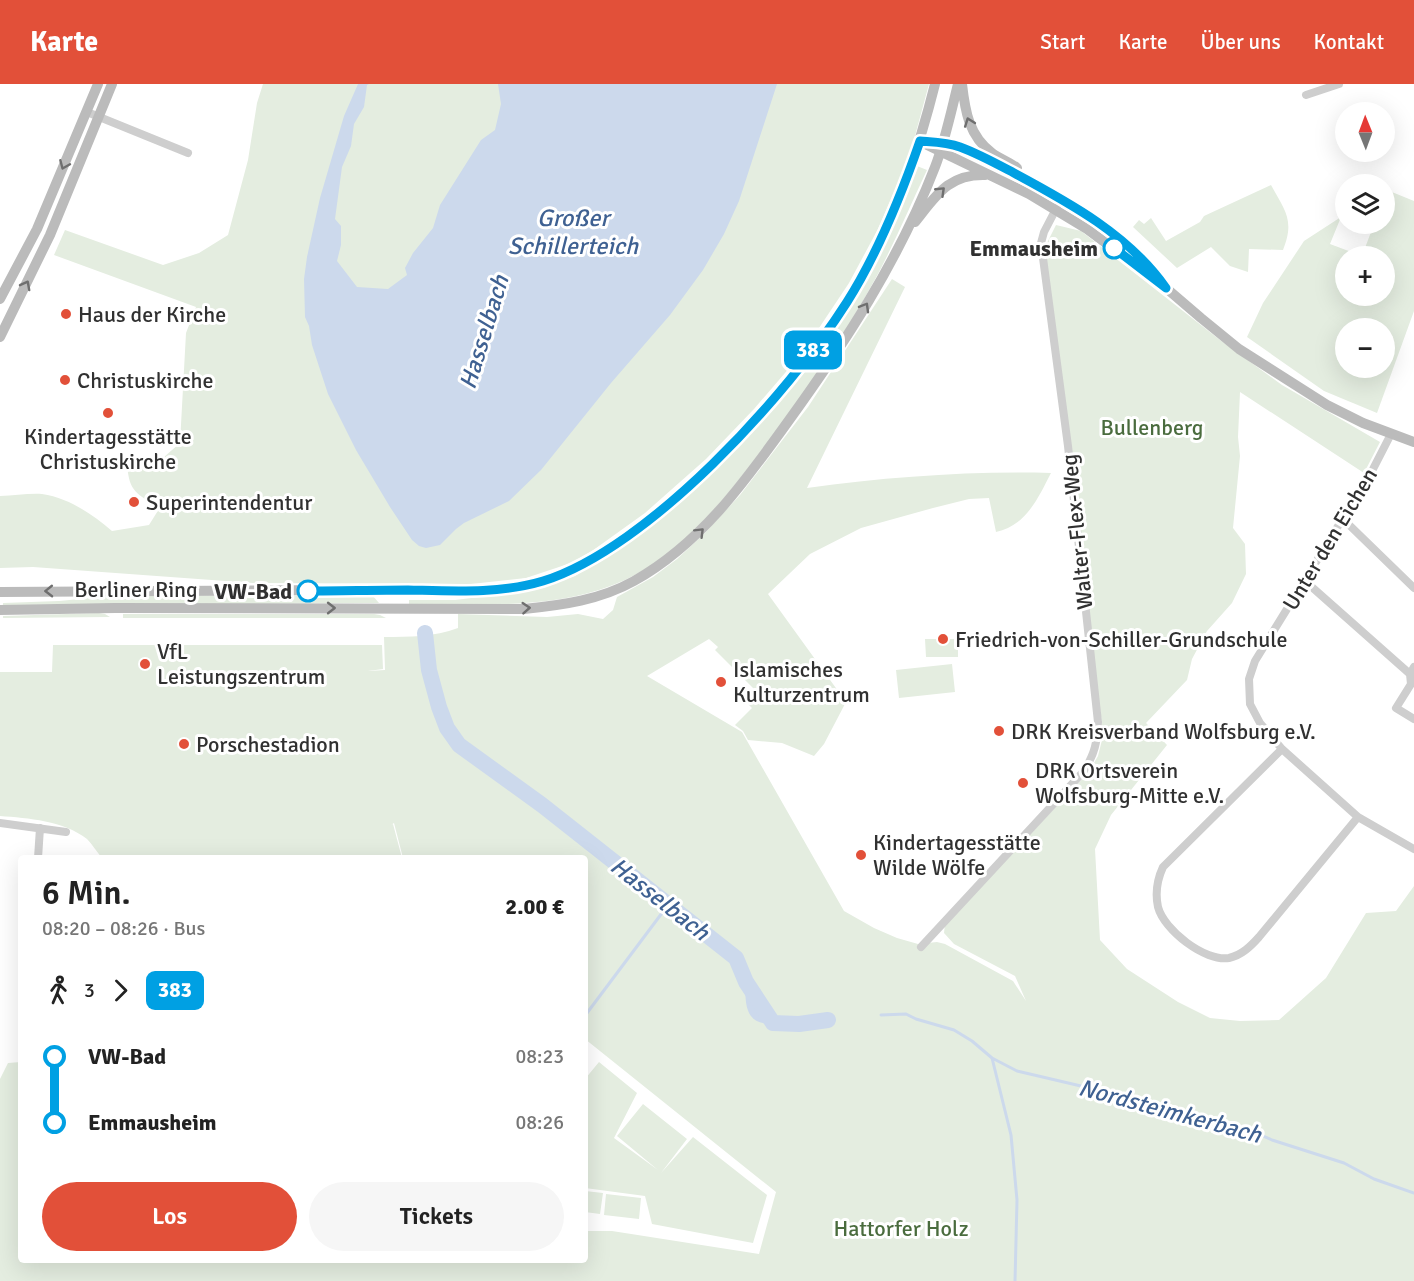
<!DOCTYPE html>
<html lang="de">
<head>
<meta charset="utf-8">
<style>
  :root { --surface:#fff; --page:#f6f6f6; --text:#222; --muted:#767676; --accent:#e25039 }
  body { margin:0; font-family:Signika,sans-serif; background:var(--page); color:var(--text); height:100vh; display:flex; flex-direction:column; font-size:22px; white-space:nowrap }
  * { box-sizing:border-box; margin:0 }
  p { font-size:20px; color:var(--muted) }
  .icon { flex:none; width:33px; height:33px; fill:none; stroke:currentColor; stroke-width:2; stroke-linecap:round; stroke-linejoin:round }
  .map { position:relative; flex:1; overflow:hidden }
  .side { position:absolute; left:18px; top:771px; width:570px; height:408px; display:flex; flex-direction:column; background:var(--surface); border-radius:6px; box-shadow:0 6px 24px #0002 }
  .side>* { flex:none }
  .badge { padding:0 12px; border-radius:9px; font-size:21px; line-height:39px }
  .needle { width:39px; rotate:359deg }
  .tools { position:absolute; left:1335px; top:18px; display:grid; gap:12px }
  .tools a { display:grid; place-items:center; width:60px; height:60px; border-radius:50%; background:var(--surface); box-shadow:0 6px 24px #0002; font-size:30px }
  .map>.badge { position:absolute; translate:-50% -50%; box-shadow:0 0 0 3px #fff }
  .legs { display:flex; align-items:center; gap:9px; height:66px; padding:0 24px; font-size:20px }
  .legs p { margin-inline-start:auto }
  .head { display:flex; align-items:center; justify-content:space-between; height:102px; padding:0 24px }
  h1 { font-size:33px; font-weight:600; line-height:45px }
  .action { display:flex; gap:12px; margin-top:auto; padding:12px 24px }
  .action a { flex:1; height:69px; border-radius:36px; background:var(--accent); color:#fff; font-size:24px; font-weight:600; line-height:69px; text-align:center }
  .action a+a { background:var(--page); color:var(--text) }
  ul { padding:0 24px; list-style:none }
  li { display:flex; align-items:center; gap:21px; height:66px; font-size:22px }
  li i { display:grid; place-items:center; width:9px; height:100%; margin:0 8px; background:currentColor }
  li i::after { content:''; width:15px; height:15px; margin:-8px; border:4px solid; border-radius:50%; background:var(--surface) }
  li p { margin-inline-start:auto }
  li:first-child i { background:linear-gradient(#0000 50%,currentColor 0) }
  li:last-child i { background:linear-gradient(currentColor 50%,#0000 0) }
  header { display:flex; align-items:center; gap:36px; box-sizing:border-box; height:84px; padding:0 30px; background:var(--accent); color:#fff }
  header strong { font-size:28px }
  nav { display:flex; gap:33px; margin-inline-start:auto; font-size:21px }
  .map>svg:first-child { display:block }
  .green { fill:#e4ede0; fill-rule:evenodd }
  .water { fill:#ccd9ec }
  .lines { fill:none; stroke-linecap:round; stroke-linejoin:round }
  .stream { stroke:#ccd9ec; stroke-width:3 }
  .river { stroke:#ccd9ec; stroke-width:16 }
  .street { stroke:#cecece; stroke-width:8 }
  .secondary { stroke:#bbb; stroke-width:10 }
  .oneway { stroke:#6f6f6f }
  .line-1-casing { stroke:#fff; stroke-width:14 }
  .line-1 { stroke:#00a0e3; stroke-width:9 }
  .stop-1-dot { fill:#fff; stroke:#00a0e3; stroke-width:3 }
  .poi-dot { fill:#e25039; stroke:#fff; stroke-width:2 }
  .labels { text-anchor:middle; dominant-baseline:central; stroke-width:6; stroke-linejoin:round; paint-order:stroke }
  .stop-label { font-size:22px; font-weight:bold; fill:#313131; stroke:#fff; text-anchor:end }
  .poi-label { font-size:22px; fill:#313131; stroke:#fff; text-anchor:start }
  .park-label { font-size:22px; fill:#4a6c3e; stroke:#fff }
  .street-label { font-size:22px; fill:#313131; stroke:#fff }
  .water-label { font-size:24px; font-style:italic; fill:#3f6192; stroke:#fff }
</style>
</head>
<body>
<header>
<strong>Karte</strong>
<nav><a>Start</a><a>Karte</a><a>Über uns</a><a>Kontakt</a></nav>
</header>
<div class="map">
<svg width="1414" height="1197" viewBox="0 0 1414 1197">
  <rect width="100%" height="100%" fill="#fff"/>
  <!-- green -->
  <path class="green" d="M263 0H929L909 74 878 145 849 199 803 268 754 325 706 375 645 429 592 467 571 479 526 494 471 500 253 499 33 483 0 484V412C14 412 29 409 42 410 69 414 92 430 112 447L149 441 159 425C137 408 129 410 127 379L156 380 180 359 186 249 196 223 54 171 65 146 163 181 199 169 228 151 248 76 257 19Z
    M917 82 927 86C911 120 896 155 879 188 846 250 806 307 764 363 721 421 671 484 599 506 537 525 473 520 409 520V516H455L520 508 543 503 575 492 632 455 684 413 711 389 773 324 884 159Z
    M1271 101C1285 127 1295 136 1283 166L1249 165 1248 188 1230 182 1211 163 1177 184 1133 143 1139 136 1144 140 1151 134 1166 157 1200 138 1204 132Z
    M1387 106 1414 117V227L1377 329 1324 307 1247 253 1263 219 1304 157 1341 133 1330 160 1362 172 1374 140H1384L1385 112ZM1346 172H1384V212H1346ZM1346 244H1384V284H1346Z
    M1056 141 1081 147 1220 256 1282 301 1380 358 1364 389 1240 308 1238 353 1240 372 1233 444 1245 460 1246 490 1232 519 1207 547 1192 575 1187 596 1146 639 1167 661 1111 731 1095 765 1100 856 1127 885 1178 918 1210 934 1240 937 1279 936 1326 894 1366 829 1396 827 1414 802V1197H0V995L8 979 21 978V1176H585V1147H612L759 1170 776 1108 585 955V774H403L394 739 391 741 393 740 402 774H102C97 768 92 760 87 755 64 737 28 734 0 732V588H52L53 561H382L383 585 368 587 385 586 384 553C409 553 434 553 458 544V530L547 533 578 530 603 535 613 526 617 513 653 493 677 475 704 450 740 411 808 323 892 195 905 203 807 404C888 393 969 387 1051 389 1038 414 1026 442 996 448L989 414 969 415 933 424 861 444 810 470 768 510 846 618 824 660 814 672 782 659 748 656 743 647 735 641 752 624 746 618 756 607 715 566 718 563 709 555 647 592 742 648 844 827 874 844 897 854 918 860 937 858 945 860 1013 897 1026 917 1015 892 954 860 944 849 945 840 1088 689 1098 672 1102 656V638L1088 552 1047 199V159Z
    M122 511 373 512 379 519 3 521V519L59 517Z
    M99 529 105 530 110 533 3 534V532Z
    M123 530H374L380 531 386 534H123Z
    M925 555H958V573H926Z
    M952 580 955 608 899 614 896 586Z
    M599 978 637 1009 614 1054 658 1086 617 1052 643 1020 687 1055 661 1089 693 1053 767 1111 753 1159 652 1140 645 1112 585 1104V995Z
    M585 1107 603 1109 600 1130 585 1128Z
    M606 1110 641 1114 639 1135 604 1131Z"/>
  <!-- water -->
  <path class="water" d="M358 0H369L367 1 364 23 354 40 351 62 342 83 335 135 341 142V161L337 177 357 203 388 205 407 191 405 184 413 169 433 144 440 121 481 56 495 46 501 20 498 0H777L739 117 724 150 703 186 670 231 611 299 541 386 509 417 464 439 456 445 440 461 426 464 419 462 412 456 390 423 356 366 328 310 312 261 309 242 305 233 304 195 307 173 320 114 344 32Z
    M746 898 760 905 773 939C746 943 744 919 746 898Z"/>
  <g class="lines">
    <!-- stream -->
    <path class="stream" d="M587 929 668 821
      M881 931 906 930 916 935 954 946 972 957 992 974 1017 987 1115 1010 1142 1020 1166 1025 1196 1034 1240 1042 1272 1056 1344 1079 1374 1095 1414 1109
      M992 974 1011 1051 1017 1116 1015 1197"/>
    <!-- river -->
    <path class="river" d="M425 549 429 586 439 623 447 644 459 661 542 721 736 874 746 898 773 939 799 940 828 936"/>
    <!-- street -->
    <path class="street" d="M1306 11 1339 0
      M87 28 188 69
      M1391 350 1372 387 1255 577 1249 595 1250 620 1260 639 1282 665 1358 733 1414 765
      M1343 435 1414 504
      M1305 497 1410 590
      M1414 583 1410 590 1411 600 1396 624 1414 635
      M1282 665 1163 783C1157 796 1155 809 1158 823 1164 846 1205 878 1229 874 1242 871 1251 862 1259 853L1358 733
      M0 739 66 748
      M38 774 40 744
      M921 863 1084 687C1095 669 1097 659 1098 638L1068 362 1041 159 1044 148 1057 123"/>
    <!-- secondary -->
    <path class="secondary" d="M962 0C965 27 969 52 992 69 1000 75 1010 78 1017 84
      M919 57 1029 110 1087 145 1166 204 1201 234 1239 265 1327 321 1363 339 1414 358
      M938 58C980 62 1080 124 1116 151 1132 163 1149 179 1161 196
      M915 138C936 112 948 90 985 91
      M0 215 37 145 98 0
      M0 253 50 151 112 0
      M0 508 498 505C523 501 549 497 572 486 609 470 642 441 672 416 739 360 800 292 847 219 889 152 916 76 935 0
      M0 526 115 524 524 525C563 521 600 516 634 497 700 460 744 399 787 339 845 259 899 176 935 83 945 57 951 28 958 0"/>
  </g>
  <!-- one-way arrows -->
  <defs><path id="oneway-chevron" d="M-2-3.5L2.5 0L-2 3.5" fill="none" stroke-width="1.6" stroke-linecap="round" stroke-linejoin="round" transform="scale(1.5)"/></defs>
  <g class="oneway">
    <use href="#oneway-chevron" transform="translate(969 38) rotate(-110)"/>
    <use href="#oneway-chevron" transform="translate(64 81) rotate(113)"/>
    <use href="#oneway-chevron" transform="translate(941 107) rotate(-44)"/>
    <use href="#oneway-chevron" transform="translate(26 201) rotate(-62)"/>
    <use href="#oneway-chevron" transform="translate(865 223) rotate(-60)"/>
    <use href="#oneway-chevron" transform="translate(700 448) rotate(-45)"/>
    <use href="#oneway-chevron" transform="translate(49 507) rotate(179)"/>
    <use href="#oneway-chevron" transform="translate(331 524)"/>
    <use href="#oneway-chevron" transform="translate(526 524) rotate(-4)"/>
  </g>
  <g class="lines">
    <defs>
      <path id="line-1" d="M308 507C341 507 374 506 408 506 452 507 500 510 543 497 649 464 788 311 847 218 878 169 901 112 920 57 933 58 947 58 960 63 979 70 997 80 1014 89 1070 119 1129 151 1166 204L1114 164"/>
    </defs>
    <!-- line-1 casing -->
    <use href="#line-1" class="line-1-casing"/>
    <!-- line-1 -->
    <use href="#line-1" class="line-1"/>
  </g>
  <!-- markers -->
  <g class="stop-1-dot">
    <circle cx="1114" cy="164" r="10"/>
    <circle cx="308" cy="507" r="10"/>
  </g>
  <g class="poi-dot">
    <circle cx="66" cy="230" r="6"/>
    <circle cx="65" cy="296" r="6"/>
    <circle cx="108" cy="329" r="6"/>
    <circle cx="134" cy="418" r="6"/>
    <circle cx="943" cy="555" r="6"/>
    <circle cx="145" cy="580" r="6"/>
    <circle cx="721" cy="598" r="6"/>
    <circle cx="999" cy="647" r="6"/>
    <circle cx="184" cy="660" r="6"/>
    <circle cx="1023" cy="699" r="6"/>
    <circle cx="861" cy="771" r="6"/>
  </g>
  <g class="labels">
    <!-- stop labels -->
    <g class="stop-label">
      <text x="1098" y="164">Emmausheim</text>
      <text x="292" y="507">VW-Bad</text>
    </g>
    <!-- poi labels -->
    <g class="poi-label">
      <text x="78" y="230">Haus der Kirche</text>
      <text x="77" y="296">Christuskirche</text>
      <text x="108" y="352" text-anchor="middle">Kindertagesstätte<tspan x="108" dy="25">Christuskirche</tspan></text>
      <text x="146" y="418">Superintendentur</text>
      <text x="955" y="555">Friedrich-von-Schiller-Grundschule</text>
      <text x="157" y="567">VfL<tspan x="157" dy="25">Leistungszentrum</tspan></text>
      <text x="733" y="585">Islamisches<tspan x="733" dy="25">Kulturzentrum</tspan></text>
      <text x="1011" y="647">DRK Kreisverband Wolfsburg e.V.</text>
      <text x="196" y="660">Porschestadion</text>
      <text x="1035" y="686">DRK Ortsverein<tspan x="1035" dy="25">Wolfsburg-Mitte e.V.</tspan></text>
      <text x="873" y="758">Kindertagesstätte<tspan x="873" dy="25">Wilde Wölfe</tspan></text>
    </g>
    <!-- park labels -->
    <g class="park-label">
      <text x="1152" y="343">Bullenberg</text>
      <text x="901" y="1144">Hattorfer Holz</text>
    </g>
    <!-- street labels -->
    <g class="street-label">
      <text transform="translate(1077 448) rotate(-96)">Walter-Flex-Weg</text>
      <text transform="translate(1330 455) rotate(-59)">Unter den Eichen</text>
      <text x="136" y="505">Berliner Ring</text>
    </g>
    <!-- water labels -->
    <g class="water-label">
      <text x="573" y="134">Großer<tspan x="573" dy="28">Schillerteich</tspan></text>
      <text transform="translate(484 248) rotate(-73)">Hasselbach</text>
      <text transform="translate(660 815) rotate(38)">Hasselbach</text>
      <text transform="translate(1170 1027) rotate(15)">Nordsteimkerbach</text>
    </g>
  </g>
</svg>
<div class="tools">
<a><svg class="needle" viewBox="-14 -14 28 28"><path d="M0-13l5 13h-10z" fill="#e53935"/><path d="M0 13l5-13h-10z" fill="#767676"/></svg></a>
<a><svg class="icon" aria-label="layers" viewBox="0 0 24 24"><path d="M12 4l9 5-9 5-9-5zM3 14l9 5 9-5"/></svg></a>
<a>+</a>
<a>−</a>
</div>
<b class="badge" style="left:813px;top:266px;background:#00a0e3;color:#fff">383</b>
<section class="side">
<div class="head"><div><h1>6 Min.</h1><p>08:20 – 08:26 · Bus</p></div><b>2.00 €</b></div>
<div class="legs"><svg class="icon" aria-label="walk" viewBox="0 0 24 24"><circle cx="13" cy="4" r="2"/><path d="M13 8l-2 6 4 7M11 14l-3 7M7 12l3-4h3l4 4"/></svg>3<svg class="icon" aria-label="forward" viewBox="0 0 24 24"><path d="M9 5l7 7-7 7"/></svg><b class="badge" style="background:#00a0e3;color:#fff">383</b></div>
<ul>
<li><i style="color:#00a0e3"></i><b>VW-Bad</b><p>08:23</p></li>
<li><i style="color:#00a0e3"></i><b>Emmausheim</b><p>08:26</p></li>
</ul>
<div class="action"><a>Los</a><a>Tickets</a></div>
</section>
</div>
</body>
</html>
